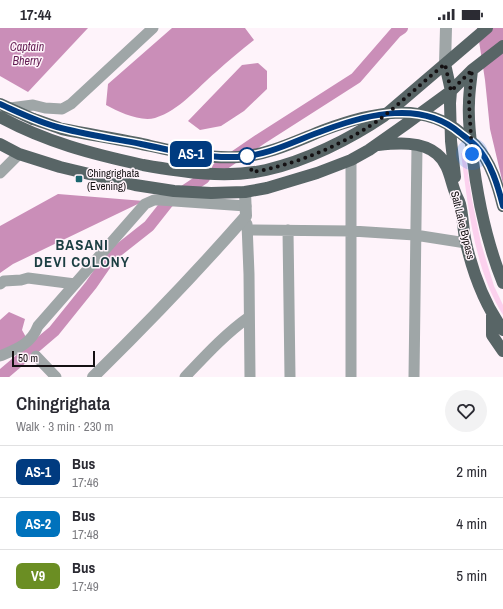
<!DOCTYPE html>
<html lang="en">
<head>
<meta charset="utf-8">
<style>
  :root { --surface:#fff; --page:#f2f2f3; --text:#2b2b33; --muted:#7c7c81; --line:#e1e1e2 }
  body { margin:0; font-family:"Archivo Narrow",sans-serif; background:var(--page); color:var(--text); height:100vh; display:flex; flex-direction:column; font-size:15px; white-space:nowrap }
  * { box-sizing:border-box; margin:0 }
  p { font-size:13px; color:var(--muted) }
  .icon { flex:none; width:22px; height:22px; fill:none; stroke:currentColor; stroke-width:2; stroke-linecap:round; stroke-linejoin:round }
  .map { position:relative; height:349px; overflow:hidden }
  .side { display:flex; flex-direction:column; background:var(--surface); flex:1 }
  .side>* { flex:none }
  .badge { padding:0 8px; border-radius:6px; font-size:14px; line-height:26px }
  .scale { position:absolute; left:12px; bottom:10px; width:83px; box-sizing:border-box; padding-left:4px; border:2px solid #141012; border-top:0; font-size:11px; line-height:14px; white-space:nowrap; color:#141012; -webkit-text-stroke:3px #fef3fa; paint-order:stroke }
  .you { position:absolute; width:20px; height:20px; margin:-10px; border:3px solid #fff; border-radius:50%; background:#1a73e8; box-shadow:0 0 0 6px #1a73e833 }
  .map>.badge { position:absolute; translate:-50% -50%; box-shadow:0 0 0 2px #fff }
  .round { display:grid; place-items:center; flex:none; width:42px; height:42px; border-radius:21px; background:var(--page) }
  .head { display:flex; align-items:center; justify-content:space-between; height:68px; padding:0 16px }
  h1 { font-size:19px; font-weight:600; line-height:30px }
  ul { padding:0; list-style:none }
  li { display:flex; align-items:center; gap:12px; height:52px; padding:0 16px; border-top:1px solid var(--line) }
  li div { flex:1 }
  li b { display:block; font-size:15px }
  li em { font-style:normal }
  li .badge { min-width:44px; font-weight:700; text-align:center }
  .status { display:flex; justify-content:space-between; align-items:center; height:28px; padding:0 20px; background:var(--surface); direction:ltr }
  .status svg { height:11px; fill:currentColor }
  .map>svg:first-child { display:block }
  .green { fill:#fcd1ee }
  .water { fill:#ca8eb8 }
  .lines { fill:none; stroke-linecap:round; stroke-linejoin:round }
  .canal { stroke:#ca8eb8; stroke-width:12 }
  .minor { stroke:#9fa6a7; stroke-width:11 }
  .tertiary { stroke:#9fa6a7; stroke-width:12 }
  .primary { stroke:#586566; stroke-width:12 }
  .primary-bridge { stroke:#586566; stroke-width:12 }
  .line-casing { stroke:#fff; stroke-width:9 }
  .line { stroke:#003b80; stroke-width:6 }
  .walk { stroke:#141012; stroke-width:4; stroke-dasharray:0 7.2 }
  .stop-dot { fill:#fff; stroke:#003b80; stroke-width:2 }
  .poi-dot { fill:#1a666f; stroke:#fef3fa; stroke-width:1.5 }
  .labels { text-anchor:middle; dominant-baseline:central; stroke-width:3; stroke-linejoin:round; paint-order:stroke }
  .poi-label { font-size:11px; fill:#141012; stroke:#fef3fa; text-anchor:start }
  .street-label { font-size:11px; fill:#141012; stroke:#fef3fa }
  .water-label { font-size:12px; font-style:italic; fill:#641d53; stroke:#fef3fa }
  .district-label { font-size:15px; font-weight:bold; letter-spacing:1px; fill:#1c3e42; stroke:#fef3fa }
</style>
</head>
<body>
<div class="status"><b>17:44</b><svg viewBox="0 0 49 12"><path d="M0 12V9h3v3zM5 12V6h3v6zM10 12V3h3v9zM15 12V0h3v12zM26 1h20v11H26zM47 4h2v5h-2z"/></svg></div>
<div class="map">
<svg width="503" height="349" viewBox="0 0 503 349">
  <rect width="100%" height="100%" fill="#fef3fa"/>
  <!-- green -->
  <path class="green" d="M461 125 465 126 472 172 481 215 494 258 503 277V287C474 241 468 178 461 125Z"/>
  <!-- water -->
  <path class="water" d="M0 0H88L28 64 0 48Z
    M172 0H245L254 12C241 22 228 33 216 44 197 60 180 82 155 90 140 94 119 84 106 77L108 56Z
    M477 0H503V156L490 101 485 52Z
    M258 35 267 43V61L244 83 221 98 200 102 188 93 242 37Z
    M58 166 144 173 13 236 0 245V198Z
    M9 284 25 291 22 302 27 311 0 323V292Z"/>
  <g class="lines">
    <!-- canal -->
    <path class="canal" d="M218 140 259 112 356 50 396 4 402 0
      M0 349 54 303 91 257 111 228 149 198 168 174 204 150"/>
    <!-- minor -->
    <path class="minor" d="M10 80 33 77 45 80 62 81 71 76 153 0
      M351 132V349
      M0 145 19 126
      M247 196 249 246 250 349
      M247 202 352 203 415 207 466 215
      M288 202 290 349
      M0 256 4 253 21 252 28 250 75 256
      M0 328C17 321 31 316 38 298L145 176 154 172H160L246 178
      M36 328 56 349
      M185 349C205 328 225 306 249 289
      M414 349 417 118"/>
    <!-- tertiary -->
    <path class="tertiary" d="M445 36 446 0
      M93 349C146 297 197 244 246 188L245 164"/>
    <!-- primary -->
    <path class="primary" d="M445 36 451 63 450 75 451 113 455 149
      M472 42C471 53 469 64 469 75 468 92 470 108 472 124 477 169 486 213 503 255
      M0 76 33 91
      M0 89C46 114 92 126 143 137 183 144 226 151 266 142 306 133 350 111 384 88L487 0
      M0 116 19 126 60 139 135 157 174 163 211 165 245 164 267 160 317 145 351 132 369 122 406 96 451 63 472 42 503 18
      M378 117C397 115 422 113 437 126 449 136 450 151 455 164 456 168 459 172 460 176 463 188 463 202 466 215 473 245 485 277 503 302
      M492 285V307L503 323"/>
    <!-- primary-bridge -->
    <path class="primary-bridge" d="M33 91C43 94 53 98 62 101 87 106 112 110 137 115 170 122 204 131 238 129 269 127 296 113 324 102 369 85 423 72 462 106 467 110 472 114 476 118 491 134 498 158 503 178"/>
  </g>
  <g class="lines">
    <defs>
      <path id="line" d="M0 76C20 85 40 95 61 100 88 107 115 111 141 116 173 123 204 130 237 129 268 128 296 112 325 102 368 86 422 72 460 105 465 109 471 113 476 118 491 134 498 158 503 178"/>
    </defs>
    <!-- line casing -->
    <use href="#line" class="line-casing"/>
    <!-- line -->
    <use href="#line" class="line"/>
    <!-- walk -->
    <path class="walk" d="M247 128 252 144C294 138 350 114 384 88 405 71 424 53 445 36L451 63 472 42 469 75 472 126"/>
  </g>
  <!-- markers -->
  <circle class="stop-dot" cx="247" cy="128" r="8"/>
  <rect class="poi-dot" x="75" y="147" width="8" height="8" rx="2"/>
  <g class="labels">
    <!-- poi labels -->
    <g class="poi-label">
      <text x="87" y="145">Chingrighata<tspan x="87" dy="13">(Evening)</tspan></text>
    </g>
    <!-- street labels -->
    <g class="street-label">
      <text transform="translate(463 197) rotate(76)">Salt Lake Bypass</text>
    </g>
    <!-- water labels -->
    <g class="water-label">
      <text x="27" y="19">Captain<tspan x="27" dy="14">Bherry</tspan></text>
    </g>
    <!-- district labels -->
    <g class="district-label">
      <text x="82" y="216">BASANI<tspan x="82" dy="17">DEVI COLONY</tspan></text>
    </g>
  </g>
</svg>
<div class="scale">50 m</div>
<div class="you" style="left:472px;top:126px"></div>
<b class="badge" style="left:191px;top:126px;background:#003b80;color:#fff">AS-1</b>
</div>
<section class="side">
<div class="head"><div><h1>Chingrighata</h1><p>Walk · 3 min · 230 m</p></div><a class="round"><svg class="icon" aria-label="heart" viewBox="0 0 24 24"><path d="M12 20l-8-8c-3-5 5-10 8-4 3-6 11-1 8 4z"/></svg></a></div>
<ul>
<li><span class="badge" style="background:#003b80;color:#fff">AS-1</span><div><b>Bus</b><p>17:46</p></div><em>2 min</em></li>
<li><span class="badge" style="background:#0072bc;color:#fff">AS-2</span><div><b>Bus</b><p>17:48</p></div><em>4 min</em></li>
<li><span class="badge" style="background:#6b8e23;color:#fff">V9</span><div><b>Bus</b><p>17:49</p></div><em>5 min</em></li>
</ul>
</section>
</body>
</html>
